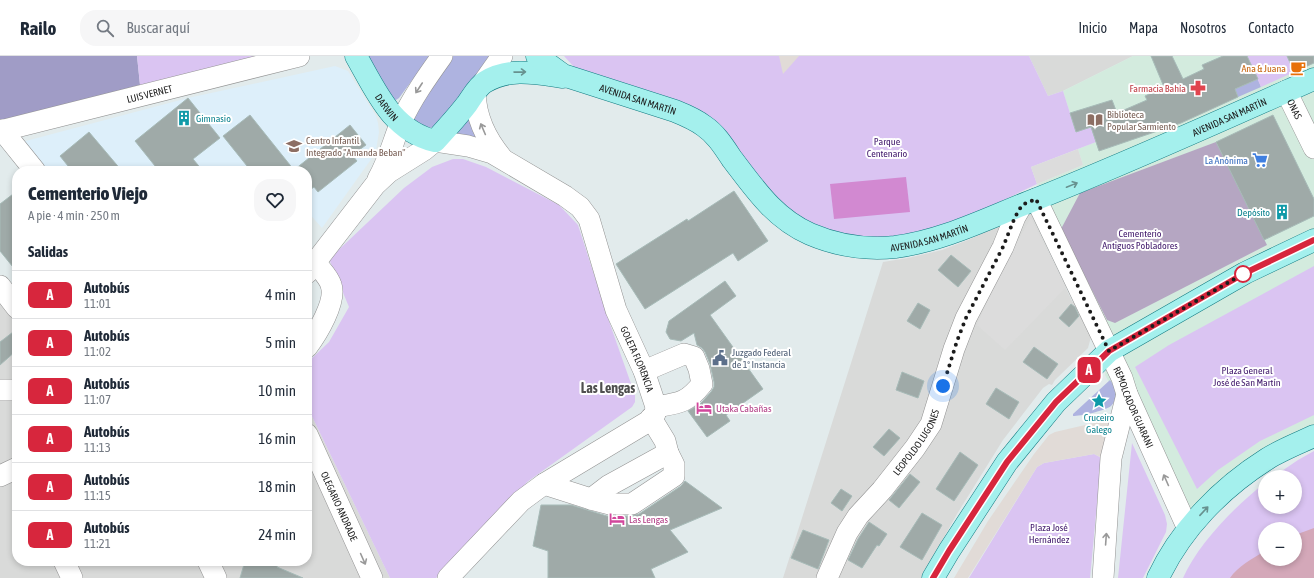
<!DOCTYPE html>
<html lang="es">
<head>
<meta charset="utf-8">
<style>
  :root { --surface:#fff; --page:#f6f6f7; --text:#1f2937; --muted:#747a83; --line:#e0e1e3 }
  body { margin:0; font-family:"Asap Condensed",sans-serif; background:var(--page); color:var(--text); height:100vh; display:flex; flex-direction:column; font-size:15px; white-space:nowrap }
  * { box-sizing:border-box; margin:0 }
  p { font-size:13px; color:var(--muted) }
  .icon { flex:none; width:22px; height:22px; fill:none; stroke:currentColor; stroke-width:2; stroke-linecap:round; stroke-linejoin:round }
  .map { position:relative; flex:1; overflow:hidden }
  .sheet { position:absolute; left:12px; top:110px; width:300px; height:400px; display:flex; flex-direction:column; background:var(--surface); border-radius:16px; box-shadow:0 2px 6px #0003 }
  .sheet>* { flex:none }
  .badge { padding:0 8px; border-radius:6px; font-size:14px; line-height:26px }
  .controls { position:absolute; left:1258px; top:414px; display:grid; gap:8px }
  .controls a { display:grid; place-items:center; width:44px; height:44px; border-radius:50%; background:var(--surface); box-shadow:0 2px 6px #0003; font-size:20px }
  .you { position:absolute; width:20px; height:20px; margin:-10px; border:3px solid #fff; border-radius:50%; background:#1a73e8; box-shadow:0 0 0 6px #1a73e833 }
  .map>.badge { position:absolute; translate:-50% -50%; box-shadow:0 0 0 2px #fff }
  h2 { padding:0 16px; font-size:15px; line-height:36px }
  .round { display:grid; place-items:center; flex:none; width:42px; height:42px; border-radius:16px; background:var(--page) }
  .summary { display:flex; align-items:center; justify-content:space-between; height:68px; padding:0 16px }
  h1 { font-size:19px; font-weight:800; line-height:30px }
  ul { padding:0; list-style:none }
  li { display:flex; align-items:center; gap:12px; height:48px; padding:0 16px; border-top:1px solid var(--line) }
  li div { flex:1 }
  li b { display:block; font-size:15px }
  li em { font-style:normal }
  li .badge { min-width:44px; font-weight:700; text-align:center }
  header { display:flex; align-items:center; gap:24px; box-sizing:border-box; height:56px; padding:0 20px; background:var(--surface); border-bottom:1px solid var(--line) }
  header strong { font-size:19px }
  nav { display:flex; gap:22px; margin-inline-start:auto; font-size:14px }
  .search { width:280px; height:36px; background:var(--page); display:flex; align-items:center; gap:10px; box-sizing:border-box; padding:0 14px; border-radius:16px; color:var(--muted); font-size:15px }
  .map>svg:first-child { display:block }
  .residential { fill:#d9dad9 }
  .commercial { fill:#d3ebde }
  .education { fill:#ddeffa }
  .grass { fill:#aeb3e0 }
  .forest { fill:#a09cc6 }
  .cemetery { fill:#b5a6c2 }
  .park { fill:#dac4f2; fill-rule:evenodd }
  .pitch { fill:#d289d1 }
  .parking { fill:#dcdcdc }
  .plaza { fill:#e1dbd7 }
  .water { fill:#d4a8b9 }
  .building { fill:#9faaa8; stroke:#a7bbb8 }
  .lines { fill:none; stroke-linecap:round; stroke-linejoin:round }
  .minor-casing { stroke:#939393; stroke-width:22 }
  .major-casing { stroke:#127a81; stroke-width:23 }
  .minor { stroke:#fff; stroke-width:21 }
  .major { stroke:#a4f0ed; stroke-width:22 }
  .oneway { stroke:#67918f }
  .oneway2 { stroke:#999 }
  .line-casing { stroke:#fff; stroke-width:9 }
  .line { stroke:#d7263d; stroke-width:6 }
  .walk { stroke:#1c1c1c; stroke-width:4; stroke-dasharray:0 7.2 }
  .stop-dot { fill:#fff; stroke:#d7263d; stroke-width:2 }
  .labels { text-anchor:middle; dominant-baseline:central; stroke-width:4; stroke-linejoin:round; paint-order:stroke }
  .food-label { font-size:10px; fill:#c56008; stroke:#fff; text-anchor:end }
  .health-label { font-size:10px; fill:#be3a42; stroke:#fff; text-anchor:end }
  .street-label { font-size:10px; fill:#1c1c1c; stroke:#fff }
  .education-label { font-size:10px; fill:#785e54; stroke:#fff; text-anchor:start }
  .culture-label { font-size:10px; fill:#0d838f; stroke:#fff; text-anchor:start }
  .park-label { font-size:10px; fill:#40186b; stroke:#fff }
  .shop-label { font-size:10px; fill:#366cbe; stroke:#fff; text-anchor:end }
  .service-label { font-size:10px; fill:#4e5e75; stroke:#fff; text-anchor:start }
  .hotel-label { font-size:10px; fill:#b23c85; stroke:#fff; text-anchor:start }
  .district-label { font-size:14px; font-weight:bold; fill:#4f4f4f; stroke:#fff }
</style>
</head>
<body>
<header>
<strong>Railo</strong>
<div class="search"><svg class="icon" aria-label="search" viewBox="0 0 24 24"><circle cx="10" cy="10" r="6"/><path d="M15 15l6 6"/></svg>Buscar aquí</div>
<nav><a>Inicio</a><a>Mapa</a><a>Nosotros</a><a>Contacto</a></nav>
</header>
<div class="map">
<svg width="1314" height="522" viewBox="0 0 1314 522">
  <rect width="100%" height="100%" fill="#e2ebec"/>
  <!-- residential -->
  <path class="residential" d="M1029 0H1133L1063 35 1048 40Z
    M1026 157 1031 158 1072 245 1084 258 1081 262 1091 281 1088 292 1055 324 1052 329 1049 328 1043 332 1003 384 957 458 921 522H783L883 206 908 202 942 194 968 184Z
    M0 243 17 266V505H307V350L390 522H0Z"/>
  <!-- commercial -->
  <path class="commercial" d="M1133 0H1314V372L1191 477 1105 319 1111 278 1037 128 1083 109 1078 93 1096 86 1076 76 1063 35Z"/>
  <!-- education -->
  <path class="education" d="M335 10 348 15 376 60 378 67 379 76 376 94 372 102 322 172 307 155V115H45L22 86 188 42Z"/>
  <!-- grass -->
  <path class="grass" d="M368 0H430L399 42 396 44 392 43Z
    M453 0H491L442 66 434 71 429 72 416 66 414 62 415 51Z
    M1258 23 1261 31 1238 41 1235 33Z
    M472 56 491 93 452 83Z
    M1110 324C1116 331 1118 344 1111 350 1105 355 1080 360 1073 360V358Z"/>
  <!-- forest -->
  <path class="forest" d="M0 0H137L140 29 0 66Z"/>
  <!-- cemetery -->
  <path class="cemetery" d="M1216 86 1267 189 1115 267 1107 264 1061 173 1080 137Z"/>
  <!-- park -->
  <path class="park" d="M137 0H266L140 29Z
    M564 0H1029L1048 40 1063 35 1076 76 1091 71 1096 86 1031 111 1037 128 954 168 937 174 871 183 823 175 782 152 723 77 575 12Z
    M1247 0H1287L1294 16 1261 31Z
    M453 103H463L486 111 559 149 578 169 611 271 635 339V346L632 351 527 426 512 445 436 522H390L307 350V307L329 286 349 251 329 203 404 132 432 111Z
    M1314 210V359L1260 385 1218 414 1197 433 1135 311 1169 289Z
    M1132 387 1165 459 1167 468 1166 476 1143 522H1118Z
    M1314 395V522H1183C1198 488 1236 449 1265 427V451H1295V421H1273L1298 404ZM1265 473H1295V503H1265Z
    M1094 398 1100 401 1101 405 1090 522H969L1037 411 1044 407Z"/>
  <!-- pitch -->
  <path class="pitch" d="M906 121 910 156 834 163 830 128Z"/>
  <!-- parking -->
  <path class="parking" d="M1078 93 1083 109 1037 128 1031 111Z
    M1031 162 1066 231 1005 294 977 269 999 218Z"/>
  <!-- plaza -->
  <path class="plaza" d="M779 0H799L783 18Z
    M1111 363 1101 405 1100 401 1094 398 1044 407 1037 411 968 522H954L988 465 1034 398 1049 379 1055 376Z"/>
  <!-- water -->
  <path class="water" d="M1314 472V522H1230C1237 511 1253 502 1265 495V503H1295V479Z"/>
  <!-- building -->
  <path class="building" d="M1151 0H1172L1183 23 1204 13 1202 9 1223 0H1247L1258 23 1235 33 1238 41 1181 67 1099 95 1091 71 1076 76 1070 57 1112 44 1117 57 1147 44 1145 40 1164 31Z
    M1287 0H1314V7L1294 16Z
    M188 42 220 82 193 103 203 115H159L135 85Z
    M250 59 294 114 350 69 366 89 352 99 357 105 318 136 314 131 307 136V115H251L223 80Z
    M1273 59 1314 143V160L1264 184 1216 86Z
    M89 76 122 115H72L60 100Z
    M17 135V216L0 195V148Z
    M734 135 768 185 738 205 733 197 645 253 616 208 687 163 688 165Z
    M951 199 971 215 958 231 938 214Z
    M725 225 736 240 710 259 763 333 726 359 730 365 707 381 688 355 700 348 711 336 714 331V326L710 308 705 296 702 292 697 289 694 277 681 285 670 283 666 276 669 265Z
    M918 247 930 254 920 273 907 265Z
    M1071 248 1075 251 1079 260 1069 271 1059 262Z
    M17 273V294L0 309V286Z
    M1034 291 1058 308 1047 323 1023 306Z
    M902 316 924 325 918 342 896 334Z
    M996 332 1019 346 1009 363 986 348Z
    M889 373 900 382 884 400 873 391Z
    M960 396 978 409 954 445 936 433Z
    M910 418 920 426 899 452 889 444Z
    M685 425 722 452 670 474 688 496 651 513 655 522H548V495L533 490 541 449H571L607 460H632L639 458 681 430Z
    M841 433 852 440 842 455 831 447Z
    M922 457 942 469 922 504 900 491Z
    M869 466 887 478 879 490 877 489 862 512 848 504 858 483Z
    M803 474 829 484 818 513 791 502Z
    M245 505H278L277 511 303 522H240Z"/>
  <g class="lines">
    <defs>
      <g id="minor">
        <path d="M483 27 502 0"/>
        <path id="s1" d="M1286 35 1314 92"/>
        <path d="M475 37C476 63 486 83 502 102"/>
        <path d="M2 74 35 115"/>
        <path id="s2" d="M0 75 299 0"/>
        <path d="M378 123C389 104 393 85 401 66 412 42 427 21 442 0"/>
        <path id="s3" d="M1036 143 1109 295 1122 322 1127 338 1188 473"/>
        <path id="s4" d="M307 217 375 129 389 116 424 94 435 85 468 90 492 97 565 140 580 151 589 163 616 254 644 315 656 351 655 358 649 365 544 428 521 445 448 522"/>
        <path d="M0 230 17 252"/>
        <path d="M307 291C317 278 337 245 331 229 329 221 320 213 315 206"/>
        <path d="M644 315 684 298 694 301 699 313 702 328C687 347 679 347 656 351"/>
        <path d="M0 334H17"/>
        <path id="s5" d="M307 378 372 522"/>
        <path d="M0 420 17 412"/>
        <path d="M544 428 591 443 608 430 668 397 665 385 651 362"/>
        <path d="M591 443 610 448H632L674 420V409L668 397"/>
        <path d="M64 505 72 522"/>
        <path d="M208 505 216 522"/>
        <path id="s6" d="M827 522 847 477 858 460 882 434 915 392 931 368 954 293 966 262 1003 191 1015 161 1022 149"/>
        <path d="M1103 522 1111 402 1127 338"/>
      </g>
      <g id="major">
        <path id="s7" d="M356 0C376 35 392 75 435 85 446 73 457 61 467 48 472 41 478 30 485 26 510 11 536 17 563 21"/>
        <path id="s8" d="M537 0 563 19 675 55C685 59 695 63 704 70 716 78 724 91 732 103 755 133 774 162 810 178 838 190 865 194 895 191 942 185 986 163 1029 146 1125 108 1220 65 1314 23"/>
        <path d="M933 522 949 495 1007 406 1056 346 1109 295 1245 217 1314 184"/>
        <path d="M1158 522C1181 473 1221 432 1267 403 1281 394 1299 387 1314 380"/>
      </g>
    </defs>
    <!-- minor casing -->
    <use href="#minor" class="minor-casing"/>
    <!-- major casing -->
    <use href="#major" class="major-casing"/>
    <!-- minor -->
    <use href="#minor" class="minor"/>
    <!-- major -->
    <use href="#major" class="major"/>
  </g>
  <!-- one-way arrows -->
  <defs><path id="oneway-shaft" d="M-6 0H5M1.5-3L5.5 0L1.5 3" fill="none" stroke-width="1.6" stroke-linecap="round" stroke-linejoin="round"/></defs>
  <g class="oneway">
    <use href="#oneway-shaft" transform="translate(520 16) rotate(-1)"/>
    <use href="#oneway-shaft" transform="translate(1072 129) rotate(-22)"/>
    <use href="#oneway-shaft" transform="translate(1204 455) rotate(-47)"/>
  </g>
  <g class="oneway2">
    <use href="#oneway-shaft" transform="translate(419 32) rotate(123)"/>
    <use href="#oneway-shaft" transform="translate(483 73) rotate(-113)"/>
    <use href="#oneway-shaft" transform="translate(1166 424) rotate(-114)"/>
    <use href="#oneway-shaft" transform="translate(1106 483) rotate(-86)"/>
    <use href="#oneway-shaft" transform="translate(363 503) rotate(66)"/>
  </g>
  <g class="lines">
    <defs>
      <path id="line" d="M933 522 949 495 1007 406 1056 346 1109 295 1245 217 1314 184"/>
    </defs>
    <!-- line casing -->
    <use href="#line" class="line-casing"/>
    <!-- line -->
    <use href="#line" class="line"/>
    <!-- walk -->
    <path class="walk" d="M943 330 957 285 966 262 1003 191 1015 161 1022 149 1036 143 1109 295 1245 217 1243 218"/>
  </g>
  <!-- icons -->
  <defs>
    <symbol id="cafe-bare" viewBox="-9 -9 18 18"><path d="M-5.5-4.5H6V0H3Q3 3.5 0 3.5H-2.5Q-5.5 3.5-5.5 0ZM3-3.2v2h1.7v-2ZM-6 4.5H4V6H-6Z" fill="#e8710a" stroke="#fff" stroke-width="2.5" paint-order="stroke"/></symbol>
    <symbol id="pharmacy-bare" viewBox="-9 -9 18 18"><path d="M-2-6h4v4h4v4h-4v4h-4v-4h-4v-4h4Z" fill="#e0444e" stroke="#fff" stroke-width="2.5" paint-order="stroke"/></symbol>
    <symbol id="building-bare" viewBox="-9 -9 18 18"><path d="M-4-6H4V6H1V3H-1V6H-4ZM-2.5-4.3h1.7v1.8h-1.7ZM.8-4.3h1.7v1.8H.8ZM-2.5-1h1.7V.8h-1.7ZM.8-1h1.7V.8H.8Z" fill="#0f9aa8" stroke="#fff" stroke-width="2.5" paint-order="stroke"/></symbol>
    <symbol id="library-bare" viewBox="-9 -9 18 18"><path d="M-6-4Q-3-5.5-.7-3.5V5Q-3 3-6 4ZM6-4Q3-5.5 .7-3.5V5Q3 3 6 4Z" fill="#8d6e63" stroke="#fff" stroke-width="2.5" paint-order="stroke"/></symbol>
    <symbol id="school-bare" viewBox="-9 -9 18 18"><path d="M0-5L7-2L0 1L-7-2ZM-4 1L0 2.5L4 1V4Q0 6-4 4Z" fill="#8d6e63" stroke="#fff" stroke-width="2.5" paint-order="stroke"/></symbol>
    <symbol id="supermarket-bare" viewBox="-9 -9 18 18"><path d="M-6-5.5h2.5l.6 2H6L4.5 2H-2.5L-4.4-4H-6ZM-1.5 3.2a1.3 1.3 0 1 0 .1 0ZM3 3.2a1.3 1.3 0 1 0 .1 0Z" fill="#3f7fe0" stroke="#fff" stroke-width="2.5" paint-order="stroke"/></symbol>
    <symbol id="civic-bare" viewBox="-9 -9 18 18"><path d="M-.6-6.5H3V-4.5H.6V-3L4-1V1h2V6H-6V1h2V-1L-.6-3ZM-1.2 2.5V6h2.4V2.5Z" fill="#5c6f8a" stroke="#fff" stroke-width="2.5" paint-order="stroke"/></symbol>
    <symbol id="sight-bare" viewBox="-9 -9 18 18"><path d="M0-6L1.8-2.2L6-1.7L2.9 1.2L3.7 5.4L0 3.3L-3.7 5.4L-2.9 1.2L-6-1.7L-1.8-2.2Z" fill="#0f9aa8" stroke="#fff" stroke-width="2.5" paint-order="stroke"/></symbol>
    <symbol id="hotel-bare" viewBox="-9 -9 18 18"><path d="M-6-4.5h1.5V1H6V5H4.5V3h-9V5H-6ZM-4 0a1.8 1.8 0 1 1 3.6 0ZM.5 0V-2.5h3Q6-2.5 6 0Z" fill="#d1479c" stroke="#fff" stroke-width="2.5" paint-order="stroke"/></symbol>
  </defs>
  <g fill-rule="evenodd">
    <use href="#cafe-bare" x="1287" y="1" width="22" height="22"/>
    <use href="#pharmacy-bare" x="1187" y="21" width="22" height="22"/>
    <use href="#building-bare" x="173" y="51" width="22" height="22"/>
    <use href="#library-bare" x="1084" y="53" width="22" height="22"/>
    <use href="#school-bare" x="283" y="79" width="22" height="22"/>
    <use href="#supermarket-bare" x="1249" y="93" width="22" height="22"/>
    <use href="#building-bare" x="1271" y="145" width="22" height="22"/>
    <use href="#civic-bare" x="709" y="291" width="22" height="22"/>
    <use href="#sight-bare" x="1088" y="334" width="22" height="22"/>
    <use href="#hotel-bare" x="693" y="341" width="22" height="22"/>
    <use href="#hotel-bare" x="606" y="452" width="22" height="22"/>
  </g>
  <!-- markers -->
  <circle class="stop-dot" cx="1243" cy="218" r="8"/>
  <g class="labels">
    <!-- food labels -->
    <g class="food-label">
      <text x="1286" y="12">Ana &amp; Juana</text>
    </g>
    <!-- health labels -->
    <g class="health-label">
      <text x="1186" y="32">Farmacia Bahía</text>
    </g>
    <!-- street labels -->
    <g class="street-label">
      <text stroke="none"><textPath href="#s2" startOffset="154">LUIS VERNET</textPath></text>
      <text stroke="none"><textPath href="#s8" startOffset="111">AVENIDA SAN MARTÍN</textPath></text>
      <text stroke="none"><textPath href="#s7" startOffset="60">DARWIN</textPath></text>
      <text stroke="none"><textPath href="#s1" startOffset="20">ONAS</textPath></text>
      <text stroke="none"><textPath href="#s8" startOffset="782">AVENIDA SAN MARTÍN</textPath></text>
      <text stroke="none"><textPath href="#s8" startOffset="458">AVENIDA SAN MARTÍN</textPath></text>
      <text stroke="none"><textPath href="#s4" startOffset="511">GOLETA FLORENCIA</textPath></text>
      <text stroke="none"><textPath href="#s3" startOffset="230">REMOLCADOR GUARANI</textPath></text>
      <text stroke="none"><textPath href="#s6" startOffset="164">LEOPOLDO LUGONES</textPath></text>
      <text stroke="none"><textPath href="#s5" startOffset="79">OLEGARIO ANDRADE</textPath></text>
    </g>
    <!-- education labels -->
    <g class="education-label">
      <text x="1107" y="58">Biblioteca<tspan x="1107" dy="12">Popular Sarmiento</tspan></text>
      <text x="306" y="84">Centro Infantil<tspan x="306" dy="12">Integrado "Amanda Beban"</tspan></text>
    </g>
    <!-- culture labels -->
    <g class="culture-label">
      <text x="196" y="62">Gimnasio</text>
      <text x="1270" y="156" text-anchor="end">Depósito</text>
      <text x="1099" y="361" text-anchor="middle">Cruceiro<tspan x="1099" dy="12">Galego</tspan></text>
    </g>
    <!-- park labels -->
    <g class="park-label">
      <text x="887" y="85">Parque<tspan x="887" dy="12">Centenario</tspan></text>
      <text x="1140" y="177">Cementerio<tspan x="1140" dy="12">Antiguos Pobladores</tspan></text>
      <text x="1247" y="314">Plaza General<tspan x="1247" dy="12">José de San Martín</tspan></text>
      <text x="1049" y="471">Plaza José<tspan x="1049" dy="12">Hernández</tspan></text>
    </g>
    <!-- shop labels -->
    <g class="shop-label">
      <text x="1248" y="104">La Anónima</text>
    </g>
    <!-- service labels -->
    <g class="service-label">
      <text x="732" y="296">Juzgado Federal<tspan x="732" dy="12">de 1° Instancia</tspan></text>
    </g>
    <!-- hotel labels -->
    <g class="hotel-label">
      <text x="716" y="352">Utaka Cabañas</text>
      <text x="629" y="463">Las Lengas</text>
    </g>
    <!-- district labels -->
    <g class="district-label">
      <text x="608" y="332">Las Lengas</text>
    </g>
  </g>
</svg>
<div class="controls">
<a>+</a>
<a>−</a>
</div>
<div class="you" style="left:943px;top:330px"></div>
<b class="badge" style="left:1089px;top:314px;background:#d7263d;color:#fff">A</b>
<section class="sheet">
<div class="summary"><div><h1>Cementerio Viejo</h1><p>A pie · 4 min · 250 m</p></div><a class="round"><svg class="icon" aria-label="heart" viewBox="0 0 24 24"><path d="M12 20l-8-8c-3-5 5-10 8-4 3-6 11-1 8 4z"/></svg></a></div>
<h2>Salidas</h2>
<ul>
<li><span class="badge" style="background:#d7263d;color:#fff">A</span><div><b>Autobús</b><p>11:01</p></div><em>4 min</em></li>
<li><span class="badge" style="background:#d7263d;color:#fff">A</span><div><b>Autobús</b><p>11:02</p></div><em>5 min</em></li>
<li><span class="badge" style="background:#d7263d;color:#fff">A</span><div><b>Autobús</b><p>11:07</p></div><em>10 min</em></li>
<li><span class="badge" style="background:#d7263d;color:#fff">A</span><div><b>Autobús</b><p>11:13</p></div><em>16 min</em></li>
<li><span class="badge" style="background:#d7263d;color:#fff">A</span><div><b>Autobús</b><p>11:15</p></div><em>18 min</em></li>
<li><span class="badge" style="background:#d7263d;color:#fff">A</span><div><b>Autobús</b><p>11:21</p></div><em>24 min</em></li>
</ul>
</section>
</div>
</body>
</html>
